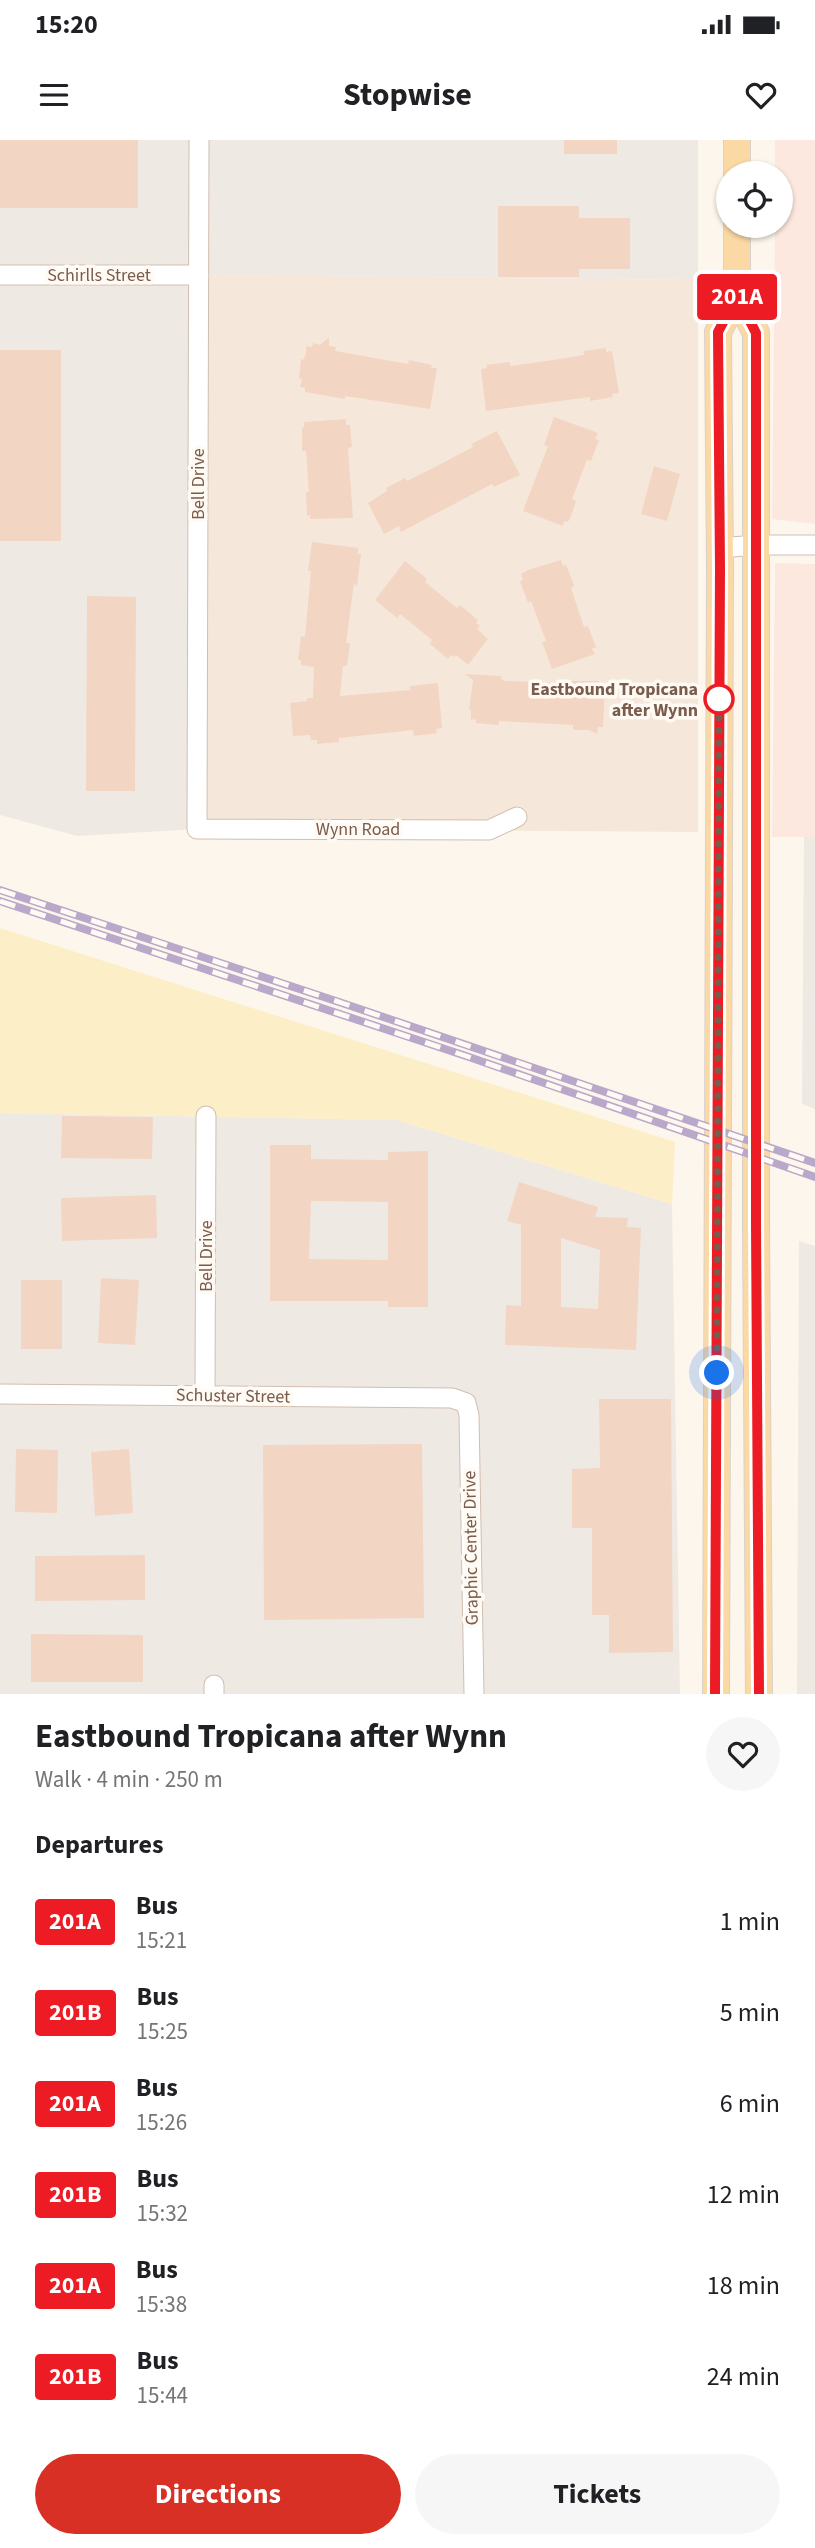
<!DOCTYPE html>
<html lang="en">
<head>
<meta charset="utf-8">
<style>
  :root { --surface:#fff; --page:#f6f6f6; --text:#202124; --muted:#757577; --accent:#d93025 }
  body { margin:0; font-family:"Source Sans 3",sans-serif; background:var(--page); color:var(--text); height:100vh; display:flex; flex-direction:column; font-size:26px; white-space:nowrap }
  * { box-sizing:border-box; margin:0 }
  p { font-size:23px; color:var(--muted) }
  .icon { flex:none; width:38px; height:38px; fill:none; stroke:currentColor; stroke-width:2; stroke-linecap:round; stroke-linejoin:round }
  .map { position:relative; height:1554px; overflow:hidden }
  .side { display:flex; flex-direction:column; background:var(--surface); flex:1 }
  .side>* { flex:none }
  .badge { padding:0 14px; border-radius:5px; font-size:24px; line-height:46px }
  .controls { position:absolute; left:716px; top:21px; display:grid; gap:14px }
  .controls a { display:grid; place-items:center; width:77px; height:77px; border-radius:50%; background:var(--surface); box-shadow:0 2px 5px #0004; font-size:35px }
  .you { position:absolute; width:35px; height:35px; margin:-18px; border:5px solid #fff; border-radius:50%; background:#1a73e8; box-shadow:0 0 0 10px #1a73e833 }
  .map>.badge { position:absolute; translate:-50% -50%; box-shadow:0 0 0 4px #fff }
  h2 { padding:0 35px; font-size:26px; line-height:63px }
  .round { display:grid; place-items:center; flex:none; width:74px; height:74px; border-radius:37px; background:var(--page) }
  .summary { display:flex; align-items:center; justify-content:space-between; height:119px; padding:0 35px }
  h1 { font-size:33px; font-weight:700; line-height:52px }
  .action { display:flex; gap:14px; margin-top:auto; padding:14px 35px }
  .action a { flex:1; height:80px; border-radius:42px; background:var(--accent); color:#fff; font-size:28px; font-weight:700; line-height:80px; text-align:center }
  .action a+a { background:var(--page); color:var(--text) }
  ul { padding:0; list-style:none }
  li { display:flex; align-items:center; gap:21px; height:91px; padding:0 35px }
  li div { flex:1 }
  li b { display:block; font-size:26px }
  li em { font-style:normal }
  li .badge { min-width:77px; font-weight:700; text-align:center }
  .status { display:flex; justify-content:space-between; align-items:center; height:49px; padding:0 35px; background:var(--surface); direction:ltr }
  .status svg { height:19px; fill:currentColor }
  header { display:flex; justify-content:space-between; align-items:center; height:91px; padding:0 35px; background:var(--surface); font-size:32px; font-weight:700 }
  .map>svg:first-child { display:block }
  .residential { fill:#f5e8da }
  .commercial { fill:#fde8e0 }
  .industrial { fill:#efe9e4 }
  .sand { fill:#fcefc7 }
  .building { fill:#f3d5c3; fill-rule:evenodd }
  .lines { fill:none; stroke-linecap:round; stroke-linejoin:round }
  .minor-casing { stroke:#d1beb0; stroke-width:21 }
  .major-casing { stroke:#dad1cd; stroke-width:28 }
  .minor { stroke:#fff; stroke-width:19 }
  .major { stroke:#fbd9a5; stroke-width:26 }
  .rail-casing { stroke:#b9a8c9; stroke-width:8 }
  .rail { stroke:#fffaf3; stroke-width:5; stroke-dasharray:16; stroke-linecap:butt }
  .line-casing { stroke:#fff; stroke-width:16 }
  .line { stroke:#ed1b24; stroke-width:10 }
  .walk { stroke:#7a5c4d; stroke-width:7; stroke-dasharray:0 12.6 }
  .stop-dot { fill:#fff; stroke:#ed1b24; stroke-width:3.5 }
  .labels { text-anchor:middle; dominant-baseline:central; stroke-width:7; stroke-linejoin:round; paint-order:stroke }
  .street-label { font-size:18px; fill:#7a5c4d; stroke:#fffaf3 }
  .stop-label { font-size:18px; font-weight:bold; fill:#7a5c4d; stroke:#fffaf3; text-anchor:end }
</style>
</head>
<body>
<div class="status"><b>15:20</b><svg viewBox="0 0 49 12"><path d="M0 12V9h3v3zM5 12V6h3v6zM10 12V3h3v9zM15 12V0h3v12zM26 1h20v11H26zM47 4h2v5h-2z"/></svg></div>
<header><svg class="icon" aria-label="menu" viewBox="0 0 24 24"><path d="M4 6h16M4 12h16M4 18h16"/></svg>Stopwise<svg class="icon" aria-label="heart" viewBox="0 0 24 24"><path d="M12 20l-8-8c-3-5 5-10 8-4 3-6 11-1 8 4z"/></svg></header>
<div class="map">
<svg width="815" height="1554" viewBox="0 0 815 1554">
  <rect width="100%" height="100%" fill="#fdf6ec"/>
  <!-- residential -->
  <path class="residential" d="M199 135 698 140V692L197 689Z"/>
  <!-- commercial -->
  <path class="commercial" d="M775 0H815V384L772 379 775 86H780V33H775Z
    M775 423 815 424V697H772Z"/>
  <!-- industrial -->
  <path class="industrial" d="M0 0H698V140L199 135 197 689 77 696 0 675Z
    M804 697H815V969L802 964Z
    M0 973 397 980 672 1064 680 1554H0Z
    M799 1101 815 1106V1554H797Z"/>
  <!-- sand -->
  <path class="sand" d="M0 788 675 1002 672 1064 397 980 0 973Z"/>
  <!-- building -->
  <path class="building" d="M0 0H138V68H0Z
    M564 0H617V14H564Z
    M498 66H579V78H630V129H579V137H498Z
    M329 197V206L336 207 335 211 408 224 409 220 432 225 431 228H437L430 269 345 256V259L305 252V248L300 247 302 239 299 238 301 219 303 220 306 214V206L312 207 313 203 320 205Z
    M606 208V212L612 211 619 253 612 254 613 257 590 261V257L486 271 481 229 487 228 486 225 510 222V226L540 222 584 215 583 211Z
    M0 210H61V401H0Z
    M554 277 598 293 595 299 599 300 591 321 587 320 572 359 576 361 571 376 568 382 564 381 563 386 523 371 548 306 544 305Z
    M346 279V285H350L351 297 352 307 348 308 353 378 310 379V375L307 376 306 352H309L306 311H302V288L304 287V282Z
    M497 291 520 335 494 347 492 344 401 392 399 386 384 394 368 363 387 351 386 348 405 338 407 341 433 328 473 307 471 304Z
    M654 326 680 334 667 381 641 374Z
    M312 402 358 408V414H361L357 446 354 443 346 503H350L349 511 347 526H343L340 556 410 550V546L438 543 442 588 436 589 437 593 414 596 413 590 339 598V602L317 604V600H311L310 595 293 596 290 563 307 561V558H313L314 527 301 525V520H298L301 496 305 497 311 431H308Z
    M561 420 563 426 566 425 572 440 574 446 571 448 584 487 588 486 596 507 592 509 595 514 552 529 542 502 546 501 531 461 528 463 520 441 523 440 521 434 528 430Z
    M405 421 427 439 425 442 457 468 460 465 478 480 476 483 480 486 477 489 488 499 468 525 456 515 454 517 451 515 448 519 430 504 432 500 400 474 397 478 375 460Z
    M87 456 136 457 135 651H86Z
    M465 534 502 536 501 539 505 541 557 543 556 541H599V545H605L603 587H598L597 594 589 590H576L573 589V585L499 581V585L476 583V579L471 580V570H469L473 540Z
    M62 976 153 977 152 1019 61 1018Z
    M270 1005H311V1019L388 1020V1012L428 1011V1167H388V1161H270ZM311 1061 388 1062V1120L309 1119Z
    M519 1042 598 1067 595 1077 628 1078 627 1087 641 1088 636 1210 505 1205 506 1165 521 1166V1085L507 1081ZM561 1098 600 1110 598 1169 561 1167Z
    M156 1055 157 1098 62 1101 61 1058Z
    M101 1138 139 1140 135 1205 98 1203Z
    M21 1140H62V1209H21Z
    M599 1259H671L673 1512 609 1513V1475H592V1388H572V1329L600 1328Z
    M422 1304 424 1478 264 1480 263 1305Z
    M16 1309 58 1310 57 1373 15 1372Z
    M129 1309 133 1373 95 1376 91 1312Z
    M145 1415V1460L35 1461V1416Z
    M31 1494 143 1495V1542H31Z"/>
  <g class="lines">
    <defs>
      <path id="minor" d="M199 0 197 689 489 690 517 677
        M0 135H199
        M720 408 756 405H815
        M0 1254 452 1258 466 1263 469 1275 474 1554
        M205 1255 206 976
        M214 1545V1554"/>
      <path id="major" d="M737 33V0
        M737 156 756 193V1085L759 1554
        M716 1554 720 428 718 192 737 156V86"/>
    </defs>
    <!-- minor casing -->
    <use href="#minor" class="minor-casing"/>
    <!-- major casing -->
    <use href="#major" class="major-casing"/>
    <!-- minor -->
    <use href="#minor" class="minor"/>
    <!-- major -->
    <use href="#major" class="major"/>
    <defs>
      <path id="rail" d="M0 750 345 864 815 1023
        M0 761 469 917 815 1037"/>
    </defs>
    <!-- rail casing -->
    <use href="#rail" class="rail-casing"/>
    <!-- rail -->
    <use href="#rail" class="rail"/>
  </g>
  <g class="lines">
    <defs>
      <path id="line" d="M715 1554 720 428 718 192 737 156 756 193V1084L759 1554"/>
    </defs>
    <!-- line casing -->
    <use href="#line" class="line-casing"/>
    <!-- line -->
    <use href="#line" class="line"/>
    <!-- walk -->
    <path class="walk" d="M717 1233 719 559"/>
  </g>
  <!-- markers -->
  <circle class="stop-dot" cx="719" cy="559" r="14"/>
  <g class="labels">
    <!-- street labels -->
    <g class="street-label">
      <text x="99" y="135">Schirlls Street</text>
      <text transform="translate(198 344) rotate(-90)">Bell Drive</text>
      <text x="358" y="689">Wynn Road</text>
      <text transform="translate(206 1116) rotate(-90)">Bell Drive</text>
      <text transform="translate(233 1256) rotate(1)">Schuster Street</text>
      <text transform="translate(471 1408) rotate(-91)">Graphic Center Drive</text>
    </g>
    <!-- stop labels -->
    <g class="stop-label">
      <text x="698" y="549">Eastbound Tropicana<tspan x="698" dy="21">after Wynn</tspan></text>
    </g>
  </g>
</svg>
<div class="controls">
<a><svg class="icon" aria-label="locate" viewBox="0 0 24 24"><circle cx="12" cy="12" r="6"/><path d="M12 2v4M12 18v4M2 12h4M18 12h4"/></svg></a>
</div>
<div class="you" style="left:717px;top:1233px"></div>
<b class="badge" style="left:737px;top:157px;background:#ed1b24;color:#fff">201A</b>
</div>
<section class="side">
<div class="summary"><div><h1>Eastbound Tropicana after Wynn</h1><p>Walk · 4 min · 250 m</p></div><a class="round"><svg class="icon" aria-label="heart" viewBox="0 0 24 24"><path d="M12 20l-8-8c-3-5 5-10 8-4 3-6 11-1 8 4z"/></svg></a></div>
<h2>Departures</h2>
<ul>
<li><span class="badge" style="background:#ed1b24;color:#fff">201A</span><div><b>Bus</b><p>15:21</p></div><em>1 min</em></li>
<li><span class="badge" style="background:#ed1b24;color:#fff">201B</span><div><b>Bus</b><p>15:25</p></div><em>5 min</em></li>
<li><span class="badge" style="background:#ed1b24;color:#fff">201A</span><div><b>Bus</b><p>15:26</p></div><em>6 min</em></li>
<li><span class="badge" style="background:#ed1b24;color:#fff">201B</span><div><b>Bus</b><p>15:32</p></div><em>12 min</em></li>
<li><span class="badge" style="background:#ed1b24;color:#fff">201A</span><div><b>Bus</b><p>15:38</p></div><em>18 min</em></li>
<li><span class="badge" style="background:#ed1b24;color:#fff">201B</span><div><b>Bus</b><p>15:44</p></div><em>24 min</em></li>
</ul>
<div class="action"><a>Directions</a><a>Tickets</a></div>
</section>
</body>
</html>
